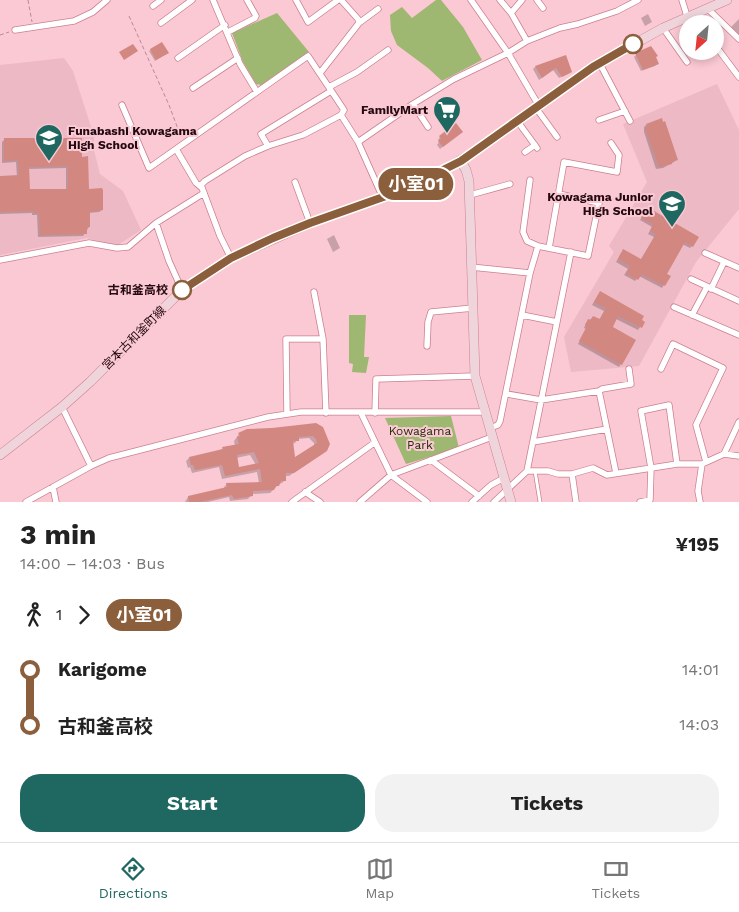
<!DOCTYPE html>
<html lang="en">
<head>
<meta charset="utf-8">
<style>
  :root { --surface:#fff; --page:#f2f2f2; --text:#222; --muted:#767676; --line:#e0e0e0; --accent:#1f6861 }
  body { margin:0; font-family:"Work Sans","Noto Sans JP",sans-serif; background:var(--page); color:var(--text); height:100vh; display:flex; flex-direction:column; font-size:19px; white-space:nowrap }
  * { box-sizing:border-box; margin:0 }
  p { font-size:16px; color:var(--muted) }
  .icon { flex:none; width:28px; height:28px; fill:none; stroke:currentColor; stroke-width:2; stroke-linecap:round; stroke-linejoin:round }
  .map { position:relative; height:502px; overflow:hidden }
  .side { display:flex; flex-direction:column; background:var(--surface); flex:1 }
  .side>* { flex:none }
  .badge { padding:0 10px; border-radius:16px; font-size:18px; line-height:32px }
  .needle { width:32px; rotate:207deg }
  .controls { position:absolute; left:679px; top:15px; display:grid; gap:10px }
  .controls a { display:grid; place-items:center; width:45px; height:45px; border-radius:50%; background:var(--surface); box-shadow:0 2px 8px #0003; font-size:25px }
  .map>.badge { position:absolute; translate:-50% -50%; box-shadow:0 0 0 2px #fff }
  .legs { display:flex; align-items:center; gap:8px; height:55px; padding:0 20px; font-size:16px }
  .legs p { margin-inline-start:auto }
  .head { display:flex; align-items:center; justify-content:space-between; height:85px; padding:0 20px }
  h1 { font-size:28px; font-weight:700; line-height:38px }
  .cta { display:flex; gap:10px; margin-top:auto; padding:10px 20px }
  .cta a { flex:1; height:58px; border-radius:20px; background:var(--accent); color:#fff; font-size:20px; font-weight:700; line-height:58px; text-align:center }
  .cta a+a { background:var(--page); color:var(--text) }
  ul { padding:0 20px; list-style:none }
  li { display:flex; align-items:center; gap:18px; height:55px; font-size:19px }
  li i { display:grid; place-items:center; width:8px; height:100%; margin:0 6px; background:currentColor }
  li i::after { content:''; width:12px; height:12px; margin:-6px; border:4px solid; border-radius:50%; background:var(--surface) }
  li p { margin-inline-start:auto }
  li:first-child i { background:linear-gradient(#0000 50%,currentColor 0) }
  li:last-child i { background:linear-gradient(currentColor 50%,#0000 0) }
  .tab-bar { display:flex; justify-content:space-around; align-items:center; height:70px; border-top:1px solid var(--line); background:var(--surface); font-size:14px; color:var(--muted) }
  .tab-bar a { display:grid; justify-items:center; gap:2px }
  .tab-bar .selected { color:var(--accent) }
  .map>svg:first-child { display:block }
  .built { fill:#edb9c4 }
  .green { fill:#9eb771 }
  .shadow { fill:#0003; fill-rule:evenodd }
  .building { fill:#d38781; fill-rule:evenodd }
  .lines { fill:none; stroke-linecap:round; stroke-linejoin:round }
  .lane-casing { stroke:#cb8091; stroke-width:4.5 }
  .street-casing { stroke:#cb8091; stroke-width:7 }
  .secondary-casing { stroke:#cb8091; stroke-width:10 }
  .path { stroke:#b68c95; stroke-width:1; stroke-dasharray:4 2.5; stroke-linecap:butt }
  .lane { stroke:#fff; stroke-width:3 }
  .street { stroke:#fff; stroke-width:5.5 }
  .secondary { stroke:#efd4db; stroke-width:9 }
  .line-1-casing { stroke:#fff; stroke-width:11 }
  .line-1 { stroke:#8b5e3c; stroke-width:8 }
  .stop-1-dot { fill:#fff; stroke:#8b5e3c; stroke-width:2.5 }
  .labels { text-anchor:middle; dominant-baseline:central; stroke-width:4; stroke-linejoin:round; paint-order:stroke }
  .poi-label { font-size:12px; font-weight:bold; fill:#240910; stroke:#fac9d3; text-anchor:end }
  .stop-label { font-size:12px; font-weight:bold; fill:#240910; stroke:#fac9d3; text-anchor:end }
  .street-label { font-size:12px; fill:#240910; stroke:#fac9d3 }
  .park-label { font-size:12px; fill:#232f09; stroke:#fac9d3 }
</style>
</head>
<body>
<div class="map">
<svg width="739" height="502" viewBox="0 0 739 502">
  <rect width="100%" height="100%" fill="#fac9d3"/>
  <!-- built -->
  <path class="built" d="M64 58 73 71 94 136V150L100 174 123 191 141 230 115 247 87 238 0 255V65Z
    M717 84 739 130V209L696 262 639 366 571 372 564 337 614 252 609 246 647 182 623 124Z"/>
  <!-- green -->
  <path class="green" d="M436 0H441L463 27 482 60 442 81 428 68 397 45 391 31 390 15 402 7 412 18Z
    M277 13 309 52 261 85 256 84 243 62 232 33Z
    M349 315H366L364 357H369L366 373 352 372 353 364 349 363Z
    M451 416 459 448 406 464 385 418Z"/>
  <!-- shadow -->
  <path class="shadow" d="M648 14 652 22 645 26 641 18Z
    M739 19V35L731 27Z
    M161 43 166 54 155 61 149 51Z
    M636 55 655 57 657 64 655 66 641 71 634 57Z
    M565 56 571 72 568 74 559 78 553 70 539 80 533 69 535 67Z
    M646 125 677 159 674 162 663 168 656 169 644 132V127Z
    M459 134 440 149 437 145 439 142 438 140 440 137Z
    M4 140 81 158 87 190 102 210 99 212 88 213 89 227 83 236 38 237 37 215H32V213L0 214V177H17L16 162 2 163V142ZM66 168V190L28 191V169Z
    M645 211 692 246 690 248 682 244 665 274 669 277 662 288 639 276 635 281 624 275 628 269 616 262 621 253 641 260 654 237 648 234 652 227 640 220Z
    M334 235 340 248 333 252 327 239Z
    M598 295 643 323 638 330 616 319 612 327 621 364 619 367 578 344 586 329 584 328 586 323 593 317 599 320 604 311 592 305Z
    M316 425 322 454 289 476H285V480L282 483 279 484 270 493 252 494 248 499 230 501 229 497 208 502H185L188 497 224 489V487L227 484 259 483 257 472 222 479 219 467 192 473 190 467 188 468 186 461 189 458 219 451 223 448 235 446 234 441 239 434ZM309 438 314 443V446L294 459 292 444 295 443 298 439ZM250 455 256 465 238 468 236 458Z"/>
  <!-- building -->
  <path class="building" d="M162 42 169 53 156 60 150 49Z
    M133 44 138 51 124 60 119 52Z
    M651 46 658 56 656 57 659 64 643 70 635 53Z
    M566 55 572 72 562 77 556 68 542 78 535 66Z
    M662 118 663 122 665 121 678 160 672 162V164L659 167 645 128 647 127 646 124Z
    M456 123 463 132 443 147 438 141 441 139 439 136Z
    M4 138H82V157L88 156 89 189 102 188 103 190V210L90 212V227H87V234L40 235 39 213H34V211L0 212V176L19 175 18 160 4 161ZM68 166V189H30L29 167Z
    M647 207 699 237 693 247 685 242 667 274 671 276 665 286 642 274 638 280 626 273 630 266 618 259 623 249 641 259 656 234 650 231 653 224 641 218Z
    M600 291 644 316 642 320 645 322 642 328 618 316 613 327 636 340 622 365 579 341 587 326 585 325 588 319 591 320 593 316 600 319 606 308 594 302Z
    M316 423 323 427 330 444 327 451 294 473H286V481H281L279 486H276L274 490 253 491V496L234 499 232 495 200 502H189L188 496 227 487 226 483 262 482 260 469 225 476 222 465 195 470 193 465H191L189 457 223 449 222 447 239 444 237 437 240 436 238 433 247 429 272 428ZM313 436 316 439 317 443 295 457 293 441H299V437ZM254 452 259 463 239 467 237 455Z"/>
  <g class="lines">
    <defs>
      <path id="lane" d="M535 471 540 502"/>
      <path id="street" d="M213 0 240 64 257 92
        M296 0 308 22 338 0
        M471 0 508 53 539 106
        M500 0 511 13 527 41
        M537 0 543 8
        M682 0 687 16
        M153 6 161 0
        M707 8 739 39
        M511 13 522 0
        M693 14 699 24
        M161 23 192 0
        M359 23 378 9
        M663 28 687 62
        M15 30 74 21 93 12 107 0
        M228 32 255 18 256 16 247 0
        M715 45 739 77
        M178 58 225 25
        M600 64 630 121
        M320 73 359 23 358 19 341 0
        M329 87 357 72 388 50
        M193 88 238 58
        M413 104 428 127
        M122 105 149 168 308 56 344 110 341 115 358 142 383 198
        M536 108 557 137
        M599 120 625 111
        M518 122 537 148
        M358 142 413 104 454 79 508 53 527 41 560 28 578 24 617 11 638 0
        M268 146 261 134 331 91
        M176 149 196 183 202 188
        M525 152 535 145
        M530 180 523 232 527 241 538 246
        M295 182 310 223
        M470 195 510 184
        M156 223 169 261 182 290
        M549 248 564 162 617 172 619 155 611 143
        M705 253 739 268
        M231 258 220 236 201 185 205 181 245 156 268 146 303 135 341 115
        M0 260 89 243 117 248 128 247 156 223 204 193
        M471 267 530 273
        M691 279 739 301
        M711 289 724 262
        M314 292 323 339 326 413
        M674 307 739 335
        M522 315 557 322
        M692 315 707 287
        M427 346 428 322 431 312 473 308
        M661 369 673 344 723 368 696 425 706 462
        M599 391 602 389 631 384 629 369
        M507 394 541 400 599 391 616 473
        M62 407 91 466
        M361 413 391 475 427 502
        M375 413 376 379 475 376
        M287 414 286 339H323
        M490 428 498 425 500 421 530 273 538 246 588 256 599 203 559 194
        M533 442 607 429
        M724 454 739 422
        M431 460 479 496
        M527 471 571 252
        M572 474 576 502
        M53 487 56 502
        M305 492 320 502
        M26 502 91 466 109 458 268 417 301 412H485
        M292 502 374 443
        M360 502 391 475 492 437
        M472 502 491 485 504 478
        M494 502 527 471H548L558 474H572L593 468 607 475 677 464H702L724 454 739 456
        M640 502 650 500 651 468 641 411 669 405 677 464
        M700 502 698 491 702 464"/>
      <path id="secondary" d="M461 161 466 170 469 181 475 376 511 502
        M0 455 62 407 90 382 182 290 231 258 310 223 403 190 445 169 471 154 593 67 663 28 727 0"/>
    </defs>
    <!-- lane casing -->
    <use href="#lane" class="lane-casing"/>
    <!-- street casing -->
    <use href="#street" class="street-casing"/>
    <!-- secondary casing -->
    <use href="#secondary" class="secondary-casing"/>
    <!-- path -->
    <path class="path" d="M28 0 32 22
      M129 16 169 105 181 137
      M0 35 9 32"/>
    <!-- lane -->
    <use href="#lane" class="lane"/>
    <!-- street -->
    <use href="#street" class="street"/>
    <!-- secondary -->
    <use href="#secondary" class="secondary"/>
  </g>
  <g class="lines">
    <defs>
      <path id="line-1" d="M182 290 231 258 273 238 310 223 403 190 461 161 593 67 633 44"/>
    </defs>
    <!-- line-1 casing -->
    <use href="#line-1" class="line-1-casing"/>
    <!-- line-1 -->
    <use href="#line-1" class="line-1"/>
  </g>
  <!-- icons -->
  <defs>
    <symbol id="supermarket-pin" viewBox="-11 -11 22 30"><path d="M0 17L-7.5 6A9.5 9.5 0 1 1 7.5 6Z" fill="#1f6861" stroke="#fac9d3"/><path d="M-6-5.5h2.5l.6 2H6L4.5 2H-2.5L-4.4-4H-6ZM-1.5 3.2a1.3 1.3 0 1 0 .1 0ZM3 3.2a1.3 1.3 0 1 0 .1 0Z" fill="#fff"/></symbol>
    <symbol id="school-pin" viewBox="-11 -11 22 30"><path d="M0 17L-7.5 6A9.5 9.5 0 1 1 7.5 6Z" fill="#1f6861" stroke="#fac9d3"/><path d="M0-5L7-2L0 1L-7-2ZM-4 1L0 2.5L4 1V4Q0 6-4 4Z" fill="#fff"/></symbol>
  </defs>
  <g fill-rule="evenodd">
    <use href="#supermarket-pin" x="431" y="94" width="32" height="43"/>
    <use href="#school-pin" x="33" y="122" width="32" height="43"/>
    <use href="#school-pin" x="656" y="188" width="32" height="43"/>
  </g>
  <!-- markers -->
  <g class="stop-1-dot">
    <circle cx="633" cy="44" r="9"/>
    <circle cx="182" cy="290" r="9"/>
  </g>
  <g class="labels">
    <!-- poi labels -->
    <g class="poi-label">
      <text x="428" y="110">FamilyMart</text>
      <text x="68" y="131" text-anchor="start">Funabashi Kowagama<tspan x="68" dy="14">High School</tspan></text>
      <text x="653" y="197">Kowagama Junior<tspan x="653" dy="14">High School</tspan></text>
    </g>
    <!-- stop labels -->
    <g class="stop-label">
      <text x="168" y="290">古和釜高校</text>
    </g>
    <!-- street labels -->
    <g class="street-label">
      <text transform="translate(134 338) rotate(-45)">宮本古和釜町線</text>
    </g>
    <!-- park labels -->
    <g class="park-label">
      <text x="420" y="431">Kowagama<tspan x="420" dy="14">Park</tspan></text>
    </g>
  </g>
</svg>
<div class="controls">
<a><svg class="needle" viewBox="-14 -14 28 28"><path d="M0-13l5 13h-10z" fill="#e53935"/><path d="M0 13l5-13h-10z" fill="#767676"/></svg></a>
</div>
<b class="badge" style="left:416px;top:184px;background:#8b5e3c;color:#fff">小室01</b>
</div>
<section class="side">
<div class="head"><div><h1>3 min</h1><p>14:00 – 14:03 · Bus</p></div><b>¥195</b></div>
<div class="legs"><svg class="icon" aria-label="walk" viewBox="0 0 24 24"><circle cx="13" cy="4" r="2"/><path d="M13 8l-2 6 4 7M11 14l-3 7M7 12l3-4h3l4 4"/></svg>1<svg class="icon" aria-label="forward" viewBox="0 0 24 24"><path d="M9 5l7 7-7 7"/></svg><b class="badge" style="background:#8b5e3c;color:#fff">小室01</b></div>
<ul>
<li><i style="color:#8b5e3c"></i><b>Karigome</b><p>14:01</p></li>
<li><i style="color:#8b5e3c"></i><b>古和釜高校</b><p>14:03</p></li>
</ul>
<div class="cta"><a>Start</a><a>Tickets</a></div>
</section>
<nav class="tab-bar">
<a class="selected"><svg class="icon" aria-label="directions" viewBox="0 0 24 24"><path d="M12 3l9 9-9 9-9-9zM9 14v-3h6M13 9l2 2-2 2"/></svg>Directions</a>
<a><svg class="icon" aria-label="map" viewBox="0 0 24 24"><path d="M3 6l6-2 6 2 6-2v14l-6 2-6-2-6 2zM9 4v14M15 6v14"/></svg>Map</a>
<a><svg class="icon" aria-label="tickets" viewBox="0 0 24 24"><path d="M3 7h18v10H3zM15 7v10"/></svg>Tickets</a>
</nav>
</body>
</html>
